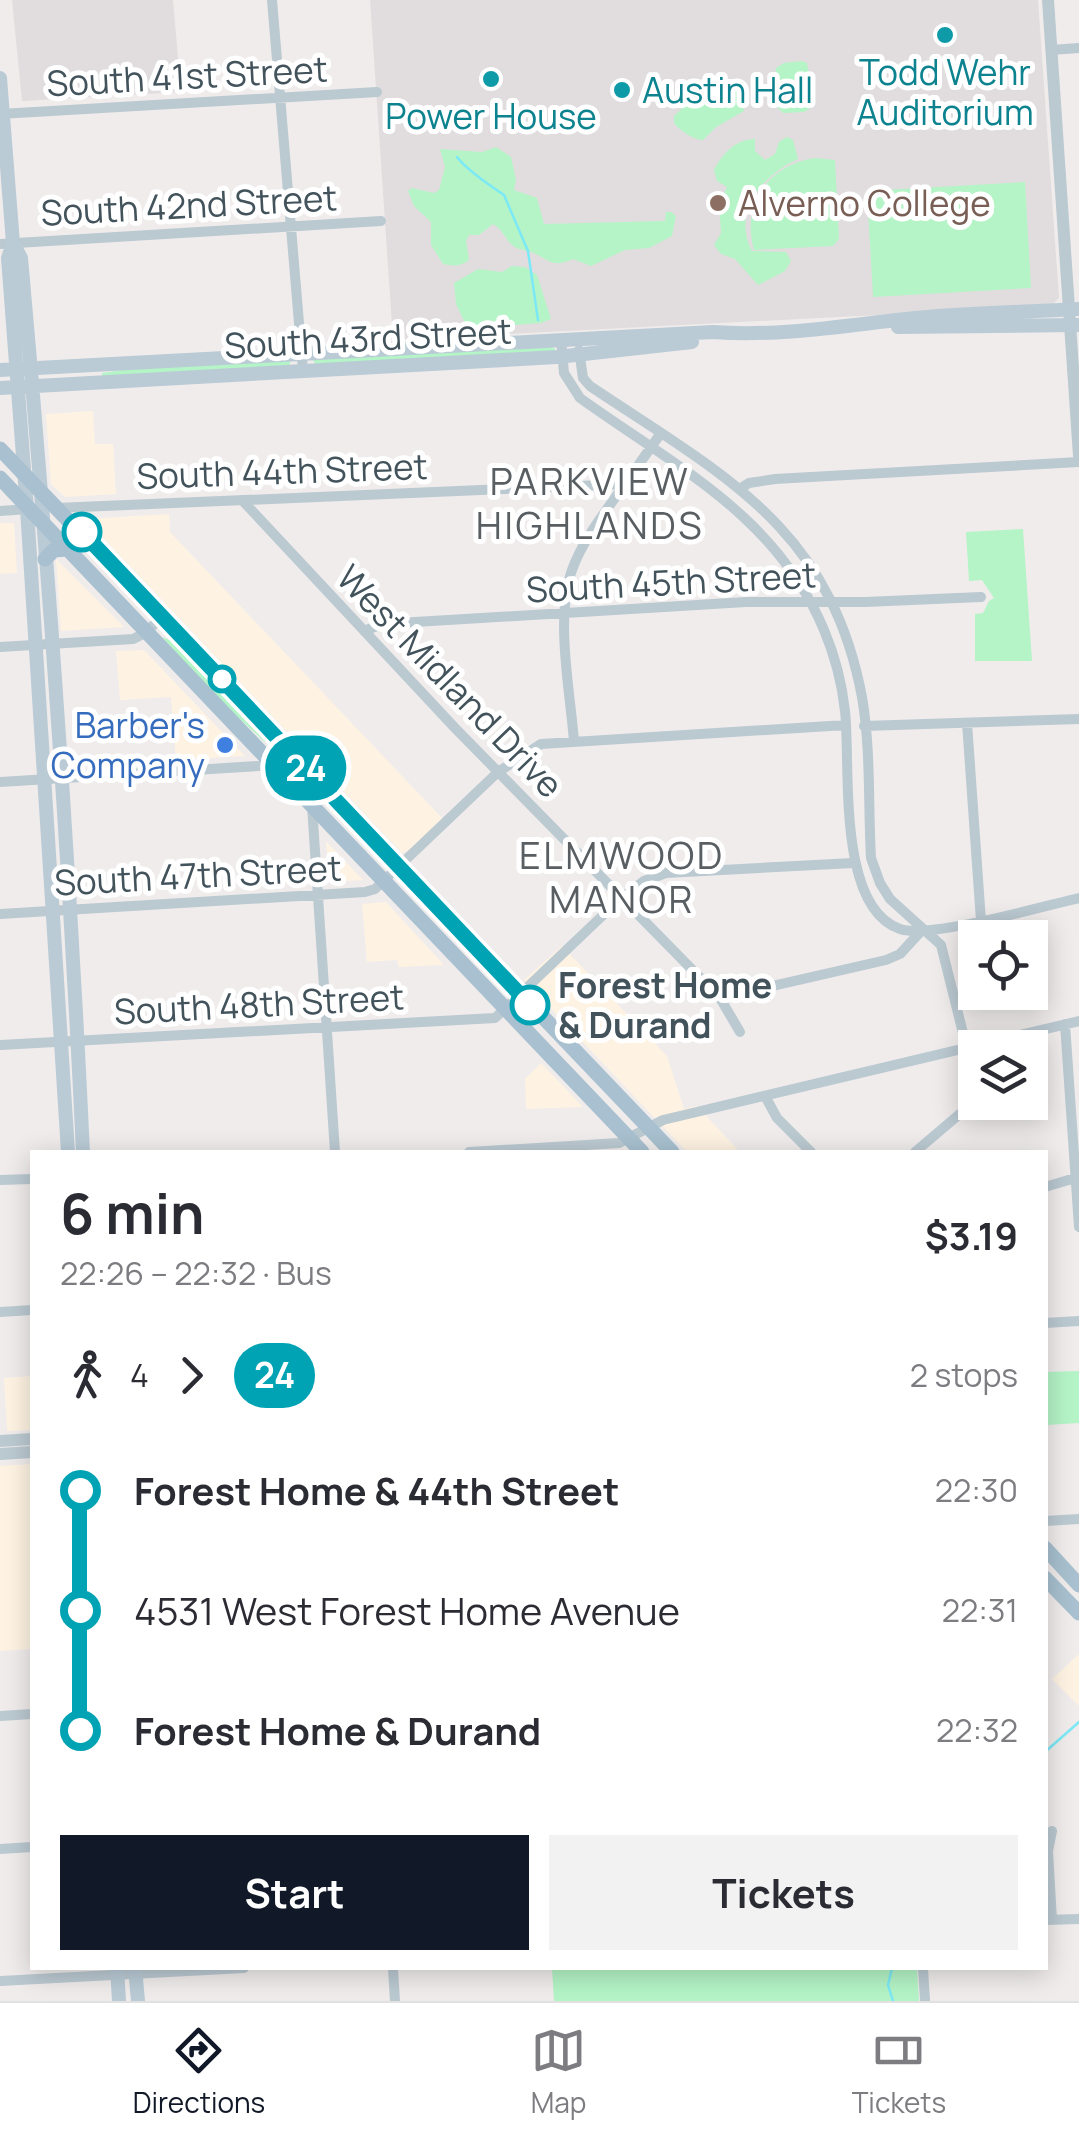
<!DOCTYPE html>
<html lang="en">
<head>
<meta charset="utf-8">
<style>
  :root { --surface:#fff; --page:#f2f2f3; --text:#2b2b33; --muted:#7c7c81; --line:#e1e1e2; --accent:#111827 }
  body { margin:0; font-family:Manrope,sans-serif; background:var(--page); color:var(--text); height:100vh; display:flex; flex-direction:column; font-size:38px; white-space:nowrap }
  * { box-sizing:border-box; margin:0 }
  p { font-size:32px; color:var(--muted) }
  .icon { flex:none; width:55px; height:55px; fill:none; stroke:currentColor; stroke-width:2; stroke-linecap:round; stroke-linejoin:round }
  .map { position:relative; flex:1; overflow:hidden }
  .panel { position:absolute; left:30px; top:1150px; width:1018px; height:820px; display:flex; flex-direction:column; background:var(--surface); border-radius:0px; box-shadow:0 5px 25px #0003 }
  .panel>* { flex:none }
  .badge { padding:0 20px; border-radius:32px; font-size:35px; line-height:65px }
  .buttons { position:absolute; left:958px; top:920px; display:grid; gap:20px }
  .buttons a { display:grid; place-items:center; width:90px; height:90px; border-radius:0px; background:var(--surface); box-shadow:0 5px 25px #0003; font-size:50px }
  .map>.badge { position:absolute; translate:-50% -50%; box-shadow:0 0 0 5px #fff }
  .legs { display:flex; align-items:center; gap:15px; height:110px; padding:0 30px; font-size:32px }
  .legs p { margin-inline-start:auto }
  .overview { display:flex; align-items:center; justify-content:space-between; height:170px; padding:0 30px }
  h1 { font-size:55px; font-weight:700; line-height:75px }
  .primary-button { display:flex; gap:20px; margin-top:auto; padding:20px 30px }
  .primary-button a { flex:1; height:115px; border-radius:0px; background:var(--accent); color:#fff; font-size:40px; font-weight:700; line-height:115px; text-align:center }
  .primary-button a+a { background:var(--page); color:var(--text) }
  ul { padding:0 30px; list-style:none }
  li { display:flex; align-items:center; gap:35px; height:120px; font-size:38px }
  li i { display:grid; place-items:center; width:15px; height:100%; margin:0 12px; background:currentColor }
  li i::after { content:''; width:25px; height:25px; margin:-12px; border:8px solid; border-radius:50%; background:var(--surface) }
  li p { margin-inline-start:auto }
  li:first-child i { background:linear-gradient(#0000 50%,currentColor 0) }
  li:last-child i { background:linear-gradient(currentColor 50%,#0000 0) }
  .menu { display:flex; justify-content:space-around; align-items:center; height:140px; border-top:2px solid var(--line); background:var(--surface); font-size:28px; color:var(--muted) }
  .menu a { display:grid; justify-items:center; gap:5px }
  .menu .on { color:var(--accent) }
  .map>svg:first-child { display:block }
  .commercial { fill:#fef3e2 }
  .education { fill:#e1ddde }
  .green { fill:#b4f4c6 }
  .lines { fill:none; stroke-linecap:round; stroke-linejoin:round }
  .stream { stroke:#7ce9f6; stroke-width:2.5 }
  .minor { stroke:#bbc9d1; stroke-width:10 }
  .tertiary { stroke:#bbc9d1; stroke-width:12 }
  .secondary { stroke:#bacbd6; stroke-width:14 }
  .primary { stroke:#a8c0cf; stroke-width:15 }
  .line-1-casing { stroke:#fff; stroke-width:22 }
  .line-1 { stroke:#00a3b4; stroke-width:15 }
  .culture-dot { fill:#0f9aa8; stroke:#fff; stroke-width:4 }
  .education-dot { fill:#8d6e63; stroke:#fff; stroke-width:4 }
  .stop-1-dot { fill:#fff; stroke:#00a3b4; stroke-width:5 }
  .shop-dot { fill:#3f7fe0; stroke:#fff; stroke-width:4 }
  .labels { text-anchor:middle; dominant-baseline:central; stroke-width:10; stroke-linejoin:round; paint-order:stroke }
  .culture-label { font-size:35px; fill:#0d838f; stroke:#fff }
  .street-label { font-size:35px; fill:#43535c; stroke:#fff }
  .education-label { font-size:35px; fill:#785e54; stroke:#fff; text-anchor:start }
  .shop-label { font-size:35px; fill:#366cbe; stroke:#fff; text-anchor:end }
  .stop-label { font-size:35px; font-weight:bold; fill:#43535c; stroke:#fff; text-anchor:start }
  .neighbourhood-label { font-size:38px; letter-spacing:2.5px; fill:#585e62; stroke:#fff }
</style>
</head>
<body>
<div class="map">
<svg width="1079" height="2001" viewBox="0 0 1079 2001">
  <rect width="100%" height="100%" fill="#f0ecec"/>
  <!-- commercial -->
  <path class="commercial" d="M93 411 95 444H113L116 494 65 497 51 484 46 414Z
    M169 514 170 532 443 819 412 848 402 853 85 519Z
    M0 523H14L17 573 0 574Z
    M56 559 124 627 61 631Z
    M144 650 245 756 176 760 171 697 120 700 116 651Z
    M326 841 363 880 329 882Z
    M386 902 444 965 399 967 397 960 367 962 362 904Z
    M562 946 667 1056 684 1109 697 1106 740 1152H687L524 980Z
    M541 1063 583 1107 526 1109 525 1079Z
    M32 1376V1430L7 1431 4 1378Z
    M32 1464V1649L0 1651V1466Z
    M1079 1654V1706L1052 1679Z"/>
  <!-- education -->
  <path class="education" d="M12 0H173L181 92 22 101Z
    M370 0H1038L1059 298 1052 305 1033 307 393 340Z"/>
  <!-- green -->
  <path class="green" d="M802 61 807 63C809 77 816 93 812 107L804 112 783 113 773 103 776 68 784 63Z
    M711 81 739 83 744 111 716 127 703 140C694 140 679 130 674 123V116Z
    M787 137 793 140 798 159C763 175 731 211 752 251L786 252 791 261 785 271 758 285 735 259 721 254 714 245 721 233 719 203 727 187 717 181 714 170C722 154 736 139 755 139V151L765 160 775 154 779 142Z
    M496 147 511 157 516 180 514 190 537 198 544 224 665 221 666 212H671L676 216 672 236 649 248 625 250 591 266 573 259C553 268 550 261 534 253 525 249 517 251 510 243 503 235 502 229 493 224L479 235H469L466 241 469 260C460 267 453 266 443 264L431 245V222L414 206 408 191 412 188 434 193 439 190 445 167 440 149 482 152Z
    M815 158 835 160 839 239 833 246 754 250C741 204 768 165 815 158Z
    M1025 182 1031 288 873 297 867 191Z
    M512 266 525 267 537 275 551 319 541 323 472 328 466 325 456 304 454 283 478 269 502 272Z
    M551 346 557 351 316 365 313 360Z
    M290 359V366L102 376V373L137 368Z
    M1023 529 1032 661H975V614L983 613 989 601 994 598 982 580 969 581 966 532Z
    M162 637 175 642 267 740 265 742 218 699Z
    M1079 1371V1423L1046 1425 1045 1372Z
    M552 1968H917L919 2001H554Z"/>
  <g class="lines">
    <!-- stream -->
    <path class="stream" d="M457 157C466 169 492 187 504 195L528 251 538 320
      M1045 1752 1079 1722
      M892 1968 888 1985 893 2001"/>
    <!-- minor -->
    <path class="minor" d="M272 0 303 371
      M1051 50 1079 48
      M0 114 377 92
      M0 244 381 221
      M561 339 564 373 580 398C676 467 776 515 824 630 835 656 842 683 845 711 851 765 836 907 900 929 929 939 1044 906 1079 898
      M579 350 583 378 590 386C721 474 830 526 862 697 871 749 868 805 871 858L880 883 890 899 941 945 975 1081
      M741 488 749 483 775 479 1079 462
      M242 500 455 728 720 998 740 1032
      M56 508 625 484 661 433
      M0 511 29 509
      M364 631 382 624 746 602H865L981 597
      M0 647 133 639 145 633 162 617
      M967 723 981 921
      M864 726 1079 719
      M574 741C570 690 555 618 572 570 583 539 606 511 625 484
      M0 782 274 765 289 751
      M312 806 335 1152
      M0 914 365 892 375 889 498 772 541 744 846 725
      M720 998 886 960 900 954 923 929
      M1065 1024 1079 1227
      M0 1045 495 1018 621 898 644 881 666 873 853 863
      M765 1096 777 1118 811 1152
      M469 1152 619 1143 663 1120 1079 1021
      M915 1152 975 1101
      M0 1180 32 1179
      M1045 1187 1075 1178
      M0 1312 32 1310
      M1045 1323 1079 1321
      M1045 1521 1079 1519
      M0 1716 32 1714
      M1052 1831 1048 1851 1052 1920
      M0 1849 32 1847
      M1046 1920 1079 1919
      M393 1968 395 2001
      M923 1968 925 2001
      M0 1981 244 1968"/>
    <!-- tertiary -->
    <path class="tertiary" d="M1048 0 1079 456
      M0 1441 32 1439
      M0 1454 32 1452"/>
    <!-- secondary -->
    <path class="secondary" d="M0 78 13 243 21 258C48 555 69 854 83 1152
      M13 243 8 258 27 509 68 1152
      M898 327 1079 325
      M0 370 713 332C780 337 848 325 915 318 969 313 1025 312 1079 309
      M0 388 557 357 692 342
      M117 1968 119 2001
      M135 1968 138 2001"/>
    <!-- primary -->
    <path class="primary" d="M0 449 672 1152
      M0 478 642 1152
      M45 559 54 550 67 549
      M1045 1548 1079 1585
      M1045 1578 1079 1613"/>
  </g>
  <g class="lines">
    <defs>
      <path id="line-1" d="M82 532 530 1005"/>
    </defs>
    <!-- line-1 casing -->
    <use href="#line-1" class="line-1-casing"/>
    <!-- line-1 -->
    <use href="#line-1" class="line-1"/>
  </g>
  <!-- markers -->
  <g class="culture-dot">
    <circle cx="945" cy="35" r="10"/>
    <circle cx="491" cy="79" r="10"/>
    <circle cx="622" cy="90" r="10"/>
  </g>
  <circle class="education-dot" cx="718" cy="203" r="10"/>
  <g class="stop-1-dot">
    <circle cx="82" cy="532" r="18"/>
    <circle cx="222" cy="679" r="12"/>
    <circle cx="530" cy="1005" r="18"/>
  </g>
  <circle class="shop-dot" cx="225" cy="745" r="10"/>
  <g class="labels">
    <!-- culture labels -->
    <g class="culture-label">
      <text x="945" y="72">Todd Wehr<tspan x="945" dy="40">Auditorium</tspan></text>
      <text x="642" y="90" text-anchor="start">Austin Hall</text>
      <text x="491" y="116">Power House</text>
    </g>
    <!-- street labels -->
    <g class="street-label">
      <text transform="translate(187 76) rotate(-3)">South 41st Street</text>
      <text transform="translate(189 205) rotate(-3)">South 42nd Street</text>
      <text transform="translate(368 338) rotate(-3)">South 43rd Street</text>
      <text transform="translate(282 471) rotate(-2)">South 44th Street</text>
      <text transform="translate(671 582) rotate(-3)">South 45th Street</text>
      <text transform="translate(450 681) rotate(46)">West Midland Drive</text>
      <text transform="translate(198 875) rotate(-3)">South 47th Street</text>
      <text transform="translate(259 1004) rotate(-3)">South 48th Street</text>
    </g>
    <!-- education labels -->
    <g class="education-label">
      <text x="738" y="203">Alverno College</text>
    </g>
    <!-- shop labels -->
    <g class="shop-label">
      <text x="205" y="725">Barber's<tspan x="205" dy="40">Company</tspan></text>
    </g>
    <!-- stop labels -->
    <g class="stop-label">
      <text x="558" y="985">Forest Home<tspan x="558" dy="40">&amp; Durand</tspan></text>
    </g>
    <!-- neighbourhood labels -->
    <g class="neighbourhood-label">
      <text x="590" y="480">PARKVIEW<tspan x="590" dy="44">HIGHLANDS</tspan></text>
      <text x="622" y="854">ELMWOOD<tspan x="622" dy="44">MANOR</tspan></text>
    </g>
  </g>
</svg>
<div class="buttons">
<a><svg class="icon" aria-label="locate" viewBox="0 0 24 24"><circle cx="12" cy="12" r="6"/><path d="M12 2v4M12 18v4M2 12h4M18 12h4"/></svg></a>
<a><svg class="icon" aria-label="layers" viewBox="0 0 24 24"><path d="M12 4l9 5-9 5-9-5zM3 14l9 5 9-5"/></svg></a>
</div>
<b class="badge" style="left:306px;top:768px;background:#00a3b4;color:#fff">24</b>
<section class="panel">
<div class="overview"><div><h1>6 min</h1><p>22:26 – 22:32 · Bus</p></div><b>$3.19</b></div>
<div class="legs"><svg class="icon" aria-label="walk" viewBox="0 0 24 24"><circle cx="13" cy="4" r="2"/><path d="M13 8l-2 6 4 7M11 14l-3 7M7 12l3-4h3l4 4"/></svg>4<svg class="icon" aria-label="forward" viewBox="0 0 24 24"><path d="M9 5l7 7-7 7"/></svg><b class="badge" style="background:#00a3b4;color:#fff">24</b><p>2 stops</p></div>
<ul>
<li><i style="color:#00a3b4"></i><b>Forest Home &amp; 44th Street</b><p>22:30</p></li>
<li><i style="color:#00a3b4"></i><span>4531 West Forest Home Avenue</span><p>22:31</p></li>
<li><i style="color:#00a3b4"></i><b>Forest Home &amp; Durand</b><p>22:32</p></li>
</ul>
<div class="primary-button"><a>Start</a><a>Tickets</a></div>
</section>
</div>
<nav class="menu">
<a class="on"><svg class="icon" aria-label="directions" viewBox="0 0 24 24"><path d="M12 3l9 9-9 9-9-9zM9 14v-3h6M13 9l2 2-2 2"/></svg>Directions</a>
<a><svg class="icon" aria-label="map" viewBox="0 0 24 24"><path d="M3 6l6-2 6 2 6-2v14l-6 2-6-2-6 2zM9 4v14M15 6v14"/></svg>Map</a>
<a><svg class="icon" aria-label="tickets" viewBox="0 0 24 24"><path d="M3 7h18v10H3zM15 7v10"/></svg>Tickets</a>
</nav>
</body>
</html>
